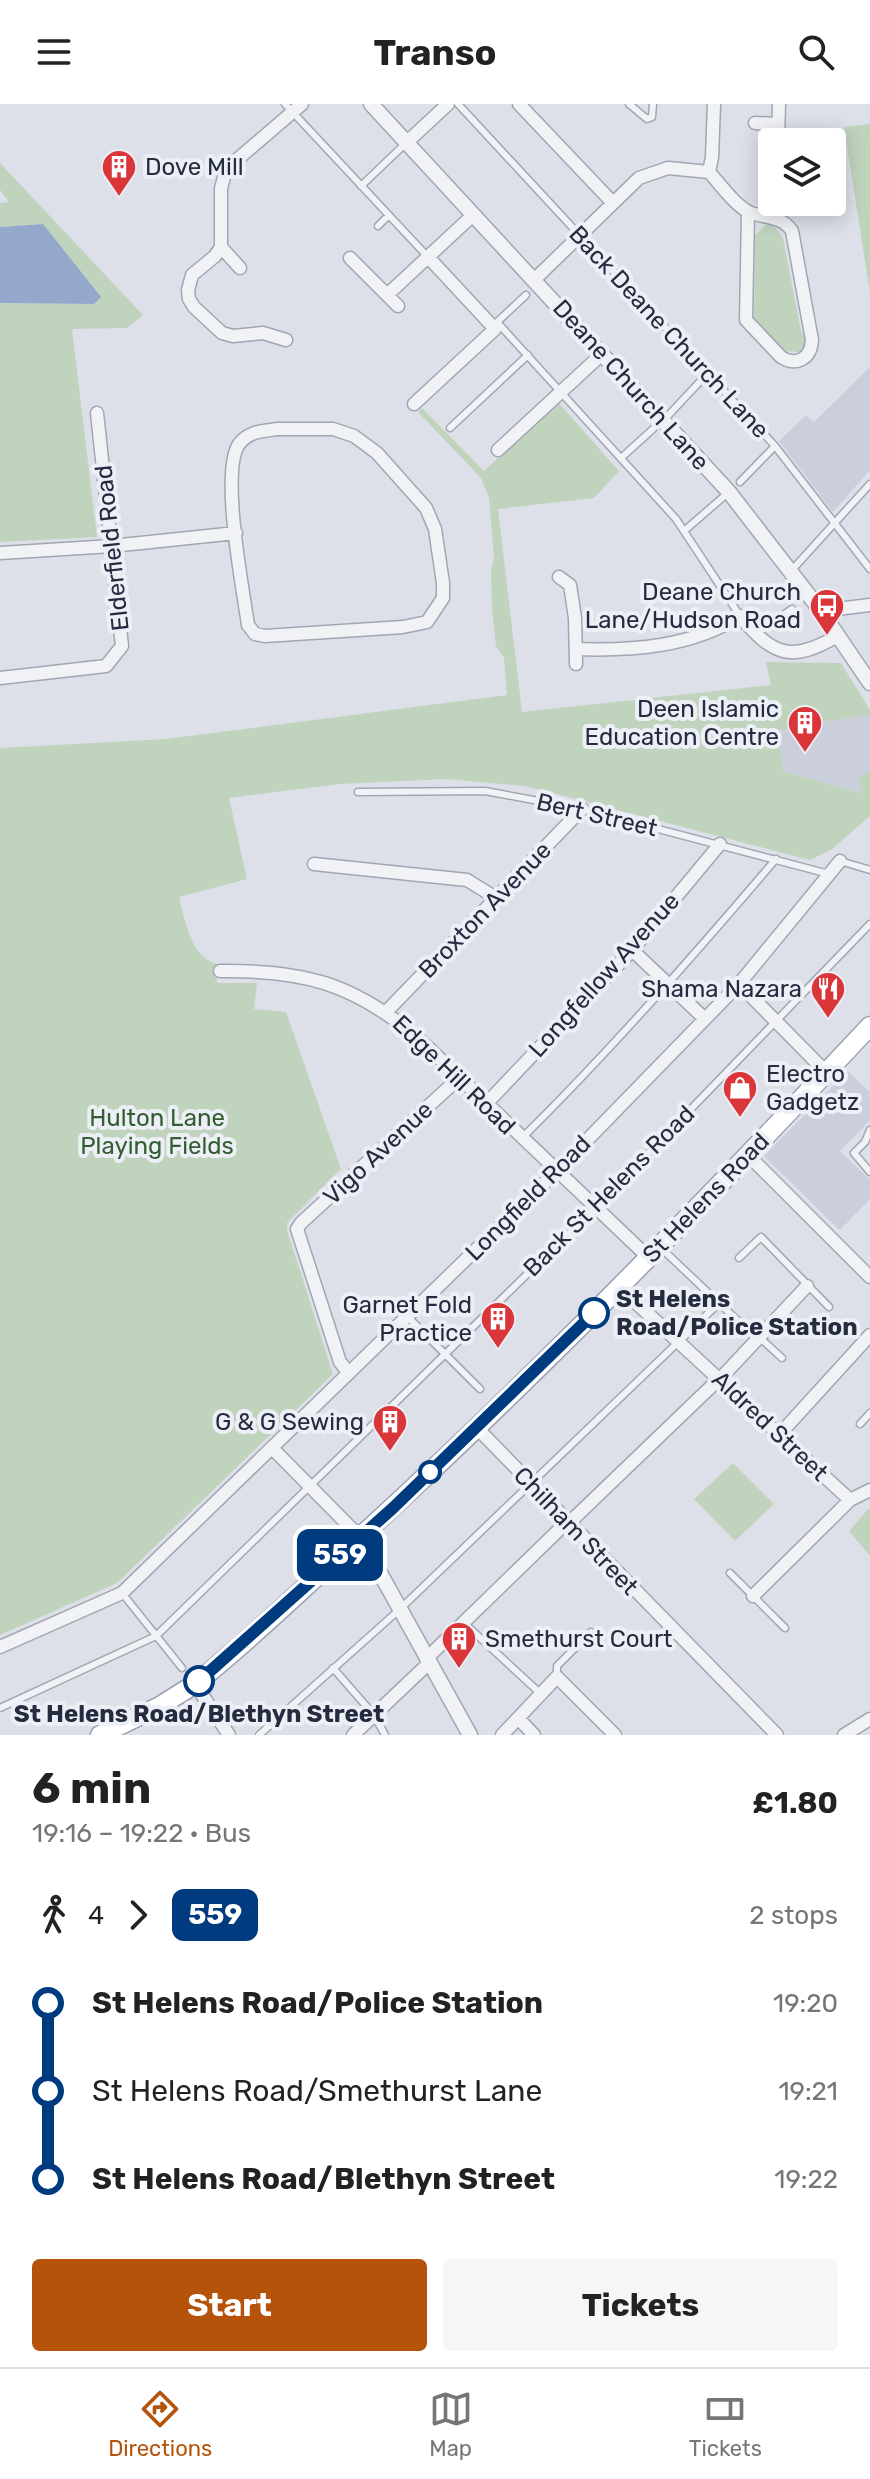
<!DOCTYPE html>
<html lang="en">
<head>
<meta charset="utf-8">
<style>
  :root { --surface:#fff; --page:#f6f6f6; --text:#222; --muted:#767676; --line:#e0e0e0; --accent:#b45309 }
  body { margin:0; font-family:Rubik,sans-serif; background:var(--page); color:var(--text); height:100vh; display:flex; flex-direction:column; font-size:30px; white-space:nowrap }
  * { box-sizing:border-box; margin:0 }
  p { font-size:26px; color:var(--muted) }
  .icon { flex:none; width:44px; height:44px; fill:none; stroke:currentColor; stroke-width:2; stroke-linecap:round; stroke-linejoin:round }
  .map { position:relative; height:1631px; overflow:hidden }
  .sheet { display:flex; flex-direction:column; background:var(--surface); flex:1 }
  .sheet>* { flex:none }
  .badge { padding:0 16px; border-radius:12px; font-size:28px; line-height:52px }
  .buttons { position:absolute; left:758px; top:24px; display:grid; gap:16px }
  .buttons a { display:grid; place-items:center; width:88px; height:88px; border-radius:8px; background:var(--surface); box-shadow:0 4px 20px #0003; font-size:40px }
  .map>.badge { position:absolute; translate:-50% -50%; box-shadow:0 0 0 4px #fff }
  .legs { display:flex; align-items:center; gap:12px; height:88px; padding:0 32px; font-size:26px }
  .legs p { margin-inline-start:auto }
  .summary { display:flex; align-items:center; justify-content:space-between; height:136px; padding:0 32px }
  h1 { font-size:44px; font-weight:700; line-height:60px }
  .button { display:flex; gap:16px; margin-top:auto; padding:16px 32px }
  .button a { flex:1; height:92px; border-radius:8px; background:var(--accent); color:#fff; font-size:32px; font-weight:700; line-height:92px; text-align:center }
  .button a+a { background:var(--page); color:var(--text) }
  ul { padding:0 32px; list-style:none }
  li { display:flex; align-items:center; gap:28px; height:88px; font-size:30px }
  li i { display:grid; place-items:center; width:12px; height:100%; margin:0 10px; background:currentColor }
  li i::after { content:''; width:20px; height:20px; margin:-10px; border:6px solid; border-radius:50%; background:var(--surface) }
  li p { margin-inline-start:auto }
  li:first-child i { background:linear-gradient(#0000 50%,currentColor 0) }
  li:last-child i { background:linear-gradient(currentColor 50%,#0000 0) }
  header { display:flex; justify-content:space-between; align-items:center; height:104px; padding:0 32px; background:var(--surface); font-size:36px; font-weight:700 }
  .tabs { display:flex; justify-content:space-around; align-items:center; height:112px; border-top:2px solid var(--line); background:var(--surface); font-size:22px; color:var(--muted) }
  .tabs a { display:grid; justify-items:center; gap:4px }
  .tabs .selected { color:var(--accent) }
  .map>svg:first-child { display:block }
  .built { fill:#cbcfdb }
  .green { fill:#c0d3bd }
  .water { fill:#94a8cc }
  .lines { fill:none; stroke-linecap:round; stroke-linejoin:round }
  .service-casing { stroke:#a2a6b2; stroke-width:9 }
  .minor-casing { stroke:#a2a6b2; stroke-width:15 }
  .tertiary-casing { stroke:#a2a6b2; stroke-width:17 }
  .primary-casing { stroke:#9ba2b5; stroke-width:21 }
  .service { stroke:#f0f2f6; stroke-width:6 }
  .minor { stroke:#f0f2f6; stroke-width:12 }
  .tertiary { stroke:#f0f2f6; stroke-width:14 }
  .primary { stroke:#fff; stroke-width:18 }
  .line-1-casing { stroke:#fff; stroke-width:18 }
  .line-1 { stroke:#003b80; stroke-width:12 }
  .stop-1-dot { fill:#fff; stroke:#003b80; stroke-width:4 }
  .labels { text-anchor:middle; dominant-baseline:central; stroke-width:8; stroke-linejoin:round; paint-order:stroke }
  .poi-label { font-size:24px; fill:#252c40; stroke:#edeff6; text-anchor:end }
  .street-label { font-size:24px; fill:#252c40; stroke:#edeff6 }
  .park-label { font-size:24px; fill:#345d31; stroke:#edeff6 }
  .stop-label { font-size:24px; font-weight:bold; fill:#252c40; stroke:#edeff6; text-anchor:start }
</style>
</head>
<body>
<header><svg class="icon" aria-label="menu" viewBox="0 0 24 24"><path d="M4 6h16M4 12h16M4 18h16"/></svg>Transo<svg class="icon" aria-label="search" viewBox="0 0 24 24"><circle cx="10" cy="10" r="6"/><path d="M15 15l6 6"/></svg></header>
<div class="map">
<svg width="870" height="1631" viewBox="0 0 870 1631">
  <rect width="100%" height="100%" fill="#dde0e8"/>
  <!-- built -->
  <path class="built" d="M870 263V366L833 408 779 337 806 311 814 318Z
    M870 610V668L857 676 864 689 784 668 776 627Z
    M848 967 870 988V1016L840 1047 870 1076V1095L840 1126 764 1052Z"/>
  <!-- green -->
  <path class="green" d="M870 20V189L844 23Z
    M0 59 143 211 127 224 72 225 97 433 0 438V199L94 200 43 120 0 123V99L9 98 0 86Z
    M767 120 774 122 783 134 801 227 808 237 801 248 784 247 754 220 755 131Z
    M558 298 619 367 594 394 498 405 522 608 771 581 766 558 841 559 870 606V610L777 627 784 668 863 689 857 675 870 668V712L831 746 810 756 525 682 446 675 340 680 229 694 247 775 179 793C184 813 192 856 216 859L217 879H257L254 905 286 908 341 1065 287 1119V1126L333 1270 117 1479 0 1531V644L166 635 507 591 504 554 496 542 492 505 491 467 494 454 489 394 481 374 418 308 422 304 484 367Z
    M733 1359 774 1400 735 1437 694 1395Z
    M870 1403V1452L849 1427Z"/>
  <!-- water -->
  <path class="water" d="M43 120 101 193 94 200 0 199V123Z"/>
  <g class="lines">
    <defs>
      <path id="service" d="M285 0 428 153
        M458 0 775 342 870 465
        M629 0 647 15 652 13 653 0
        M361 82 406 39
        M378 122 389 111
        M497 218 676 415 740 512
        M495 220 526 191
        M663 317 707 270
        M450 324 528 251
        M621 354 653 325
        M740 378 775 342
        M684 427 729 388
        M792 466 870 380
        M755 530 792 505
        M358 688 485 687 582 705 829 770
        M840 757 870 766
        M870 1026 865 1038 854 1049 870 1068
        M521 1035C611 946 694 851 776 755
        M661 1144 757 1235
        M739 1154 761 1133 829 1203
        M407 1212 480 1285
        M759 1233 782 1254
        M860 1320 870 1309
        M730 1469 785 1524
        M122 1489 182 1564
        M464 1519 541 1590
        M333 1564 374 1611 385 1631
        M557 1573V1562L591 1528
        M0 1604 156 1532 595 1104 870 820
        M259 1631 399 1506 719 1199"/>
      <path id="minor" d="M519 0 612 98
        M755 19 778 20
        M778 37 779 0
        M406 39 448 0
        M709 68 712 53 714 0
        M221 143 240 164
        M350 154 398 202
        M534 176 639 74 668 64 709 68C720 80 736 103 751 109 766 114 782 112 792 127L812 236C811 254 797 263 781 253L746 216 748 108
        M387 191 473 111
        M286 236 263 229 233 232 222 229 194 203 189 195 188 186 192 171 215 152 221 143V85L226 65 302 0
        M414 300 495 225 428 153
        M278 325H333L354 332 377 349 426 404 435 425 443 479V494L427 518 403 523 265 532 255 530 248 521C243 485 220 368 239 340 249 327 263 327 278 325Z
        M498 346 602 250
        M0 449 112 442 236 429
        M559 473 570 481 575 514 576 560
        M821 507 870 501
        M576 545C632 547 692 543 740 512 773 552 792 559 837 532
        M0 574 106 562 122 542 97 309
        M314 760 467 776 496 794
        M632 846 705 915
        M220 867C303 866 353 879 418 934L649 1154
        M739 880 826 968
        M387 907 582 705
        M486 1000 632 846 720 740
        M748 1051 870 1173
        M620 1184 850 1396
        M348 1268 340 1258 297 1125 301 1119 459 974
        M720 1275 807 1182
        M477 1324 777 1631
        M779 1331 870 1231
        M272 1344 360 1433
        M569 1419 719 1275
        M753 1492 850 1396 870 1386
        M0 1543 122 1489 556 1068 739 880 840 757
        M426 1555 567 1418
        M195 1580 229 1631
        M518 1614 534 1631
        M353 1631 429 1559
        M502 1631 557 1573 615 1631
        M844 1631 870 1615"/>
      <path id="tertiary" d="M371 0 729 388 821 507 870 579
        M360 1433 470 1631"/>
      <path id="primary" d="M100 1631 160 1602 195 1580C249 1537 298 1489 349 1443 531 1278 702 1101 870 922"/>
    </defs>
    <!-- service casing -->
    <use href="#service" class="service-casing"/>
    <!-- minor casing -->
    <use href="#minor" class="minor-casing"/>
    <!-- tertiary casing -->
    <use href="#tertiary" class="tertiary-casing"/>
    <!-- primary casing -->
    <use href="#primary" class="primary-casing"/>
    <!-- service -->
    <use href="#service" class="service"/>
    <!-- minor -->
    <use href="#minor" class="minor"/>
    <!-- tertiary -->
    <use href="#tertiary" class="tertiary"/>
    <!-- primary -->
    <use href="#primary" class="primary"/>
  </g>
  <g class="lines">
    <defs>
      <path id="line-1" d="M199 1577 393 1404 594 1209"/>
    </defs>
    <!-- line-1 casing -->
    <use href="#line-1" class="line-1-casing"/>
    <!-- line-1 -->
    <use href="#line-1" class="line-1"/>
  </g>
  <!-- icons -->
  <defs>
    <symbol id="building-pin" viewBox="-11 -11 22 30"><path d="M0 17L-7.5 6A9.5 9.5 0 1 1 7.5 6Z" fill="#da363a" stroke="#edeff6"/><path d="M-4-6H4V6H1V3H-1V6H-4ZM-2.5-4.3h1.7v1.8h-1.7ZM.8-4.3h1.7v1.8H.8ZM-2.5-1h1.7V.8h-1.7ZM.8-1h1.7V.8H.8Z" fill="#fff"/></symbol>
    <symbol id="bus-pin" viewBox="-11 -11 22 30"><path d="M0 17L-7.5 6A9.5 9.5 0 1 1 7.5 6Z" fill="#da363a" stroke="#edeff6"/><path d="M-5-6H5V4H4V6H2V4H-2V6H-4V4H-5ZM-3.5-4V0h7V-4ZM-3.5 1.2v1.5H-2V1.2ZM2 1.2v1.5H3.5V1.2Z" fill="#fff"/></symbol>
    <symbol id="restaurant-pin" viewBox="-11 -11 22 30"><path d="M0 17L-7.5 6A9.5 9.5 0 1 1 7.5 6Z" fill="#da363a" stroke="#edeff6"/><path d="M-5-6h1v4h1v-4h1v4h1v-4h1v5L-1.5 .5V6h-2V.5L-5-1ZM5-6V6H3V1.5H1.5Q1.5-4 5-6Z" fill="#fff"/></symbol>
    <symbol id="shop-pin" viewBox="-11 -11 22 30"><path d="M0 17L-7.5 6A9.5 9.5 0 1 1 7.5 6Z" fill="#da363a" stroke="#edeff6"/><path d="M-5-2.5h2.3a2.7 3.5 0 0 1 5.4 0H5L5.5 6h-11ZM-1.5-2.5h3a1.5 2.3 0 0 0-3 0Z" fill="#fff"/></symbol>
  </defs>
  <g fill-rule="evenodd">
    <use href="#building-pin" x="99" y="43" width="40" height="54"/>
    <use href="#bus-pin" x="807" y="482" width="40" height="54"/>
    <use href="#building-pin" x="785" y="599" width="40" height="54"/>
    <use href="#restaurant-pin" x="808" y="865" width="40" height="54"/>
    <use href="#shop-pin" x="720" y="964" width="40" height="54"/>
    <use href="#building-pin" x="478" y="1195" width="40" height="54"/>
    <use href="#building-pin" x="370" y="1298" width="40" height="54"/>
    <use href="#building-pin" x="439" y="1515" width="40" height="54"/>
  </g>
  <!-- markers -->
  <g class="stop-1-dot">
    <circle cx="594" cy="1209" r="14"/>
    <circle cx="430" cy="1368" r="10"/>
    <circle cx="199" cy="1577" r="14"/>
  </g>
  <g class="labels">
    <!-- poi labels -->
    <g class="poi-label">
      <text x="145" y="63" text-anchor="start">Dove Mill</text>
      <text x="801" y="488">Deane Church<tspan x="801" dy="28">Lane/Hudson Road</tspan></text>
      <text x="779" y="605">Deen Islamic<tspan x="779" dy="28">Education Centre</tspan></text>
      <text x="802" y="885">Shama Nazara</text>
      <text x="766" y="970" text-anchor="start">Electro<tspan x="766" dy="28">Gadgetz</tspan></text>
      <text x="472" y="1201">Garnet Fold<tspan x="472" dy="28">Practice</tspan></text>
      <text x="364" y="1318">G &amp; G Sewing</text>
      <text x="485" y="1535" text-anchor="start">Smethurst Court</text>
    </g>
    <!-- street labels -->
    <g class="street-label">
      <text transform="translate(669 228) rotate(47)">Back Deane Church Lane</text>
      <text transform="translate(631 281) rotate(48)">Deane Church Lane</text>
      <text transform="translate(112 444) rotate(-96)">Elderfield Road</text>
      <text transform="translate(597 711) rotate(13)">Bert Street</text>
      <text transform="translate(485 806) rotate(-46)">Broxton Avenue</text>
      <text transform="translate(604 871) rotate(-48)">Longfellow Avenue</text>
      <text transform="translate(454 971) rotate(44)">Edge Hill Road</text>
      <text transform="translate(378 1049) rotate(-43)">Vigo Avenue</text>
      <text transform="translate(609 1087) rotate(-45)">Back St Helens Road</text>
      <text transform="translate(528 1094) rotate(-45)">Longfield Road</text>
      <text transform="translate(706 1094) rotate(-46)">St Helens Road</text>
      <text transform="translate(770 1322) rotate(43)">Aldred Street</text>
      <text transform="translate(576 1427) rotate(46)">Chilham Street</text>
    </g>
    <!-- park labels -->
    <g class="park-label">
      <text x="157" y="1014">Hulton Lane<tspan x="157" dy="28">Playing Fields</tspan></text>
    </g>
    <!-- stop labels -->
    <g class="stop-label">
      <text x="616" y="1195">St Helens<tspan x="616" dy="28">Road/Police Station</tspan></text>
      <text x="199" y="1610" text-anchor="middle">St Helens Road/Blethyn Street</text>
    </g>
  </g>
</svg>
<div class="buttons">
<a><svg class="icon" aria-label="layers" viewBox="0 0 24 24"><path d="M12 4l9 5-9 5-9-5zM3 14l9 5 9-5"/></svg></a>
</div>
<b class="badge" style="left:340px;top:1451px;background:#003b80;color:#fff">559</b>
</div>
<section class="sheet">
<div class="summary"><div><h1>6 min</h1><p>19:16 – 19:22 · Bus</p></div><b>£1.80</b></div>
<div class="legs"><svg class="icon" aria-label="walk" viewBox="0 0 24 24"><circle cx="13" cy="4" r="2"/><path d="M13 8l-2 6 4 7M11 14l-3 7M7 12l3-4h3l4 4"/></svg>4<svg class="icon" aria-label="forward" viewBox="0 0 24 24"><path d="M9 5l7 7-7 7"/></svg><b class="badge" style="background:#003b80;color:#fff">559</b><p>2 stops</p></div>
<ul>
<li><i style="color:#003b80"></i><b>St Helens Road/Police Station</b><p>19:20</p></li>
<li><i style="color:#003b80"></i><span>St Helens Road/Smethurst Lane</span><p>19:21</p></li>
<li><i style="color:#003b80"></i><b>St Helens Road/Blethyn Street</b><p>19:22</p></li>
</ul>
<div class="button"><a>Start</a><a>Tickets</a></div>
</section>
<nav class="tabs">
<a class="selected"><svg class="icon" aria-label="directions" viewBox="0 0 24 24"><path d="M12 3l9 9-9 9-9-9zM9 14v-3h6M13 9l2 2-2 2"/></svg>Directions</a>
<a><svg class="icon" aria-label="map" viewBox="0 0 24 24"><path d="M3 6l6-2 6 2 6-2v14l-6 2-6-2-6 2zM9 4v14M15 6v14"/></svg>Map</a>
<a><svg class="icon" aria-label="tickets" viewBox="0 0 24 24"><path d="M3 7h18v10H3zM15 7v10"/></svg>Tickets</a>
</nav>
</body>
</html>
